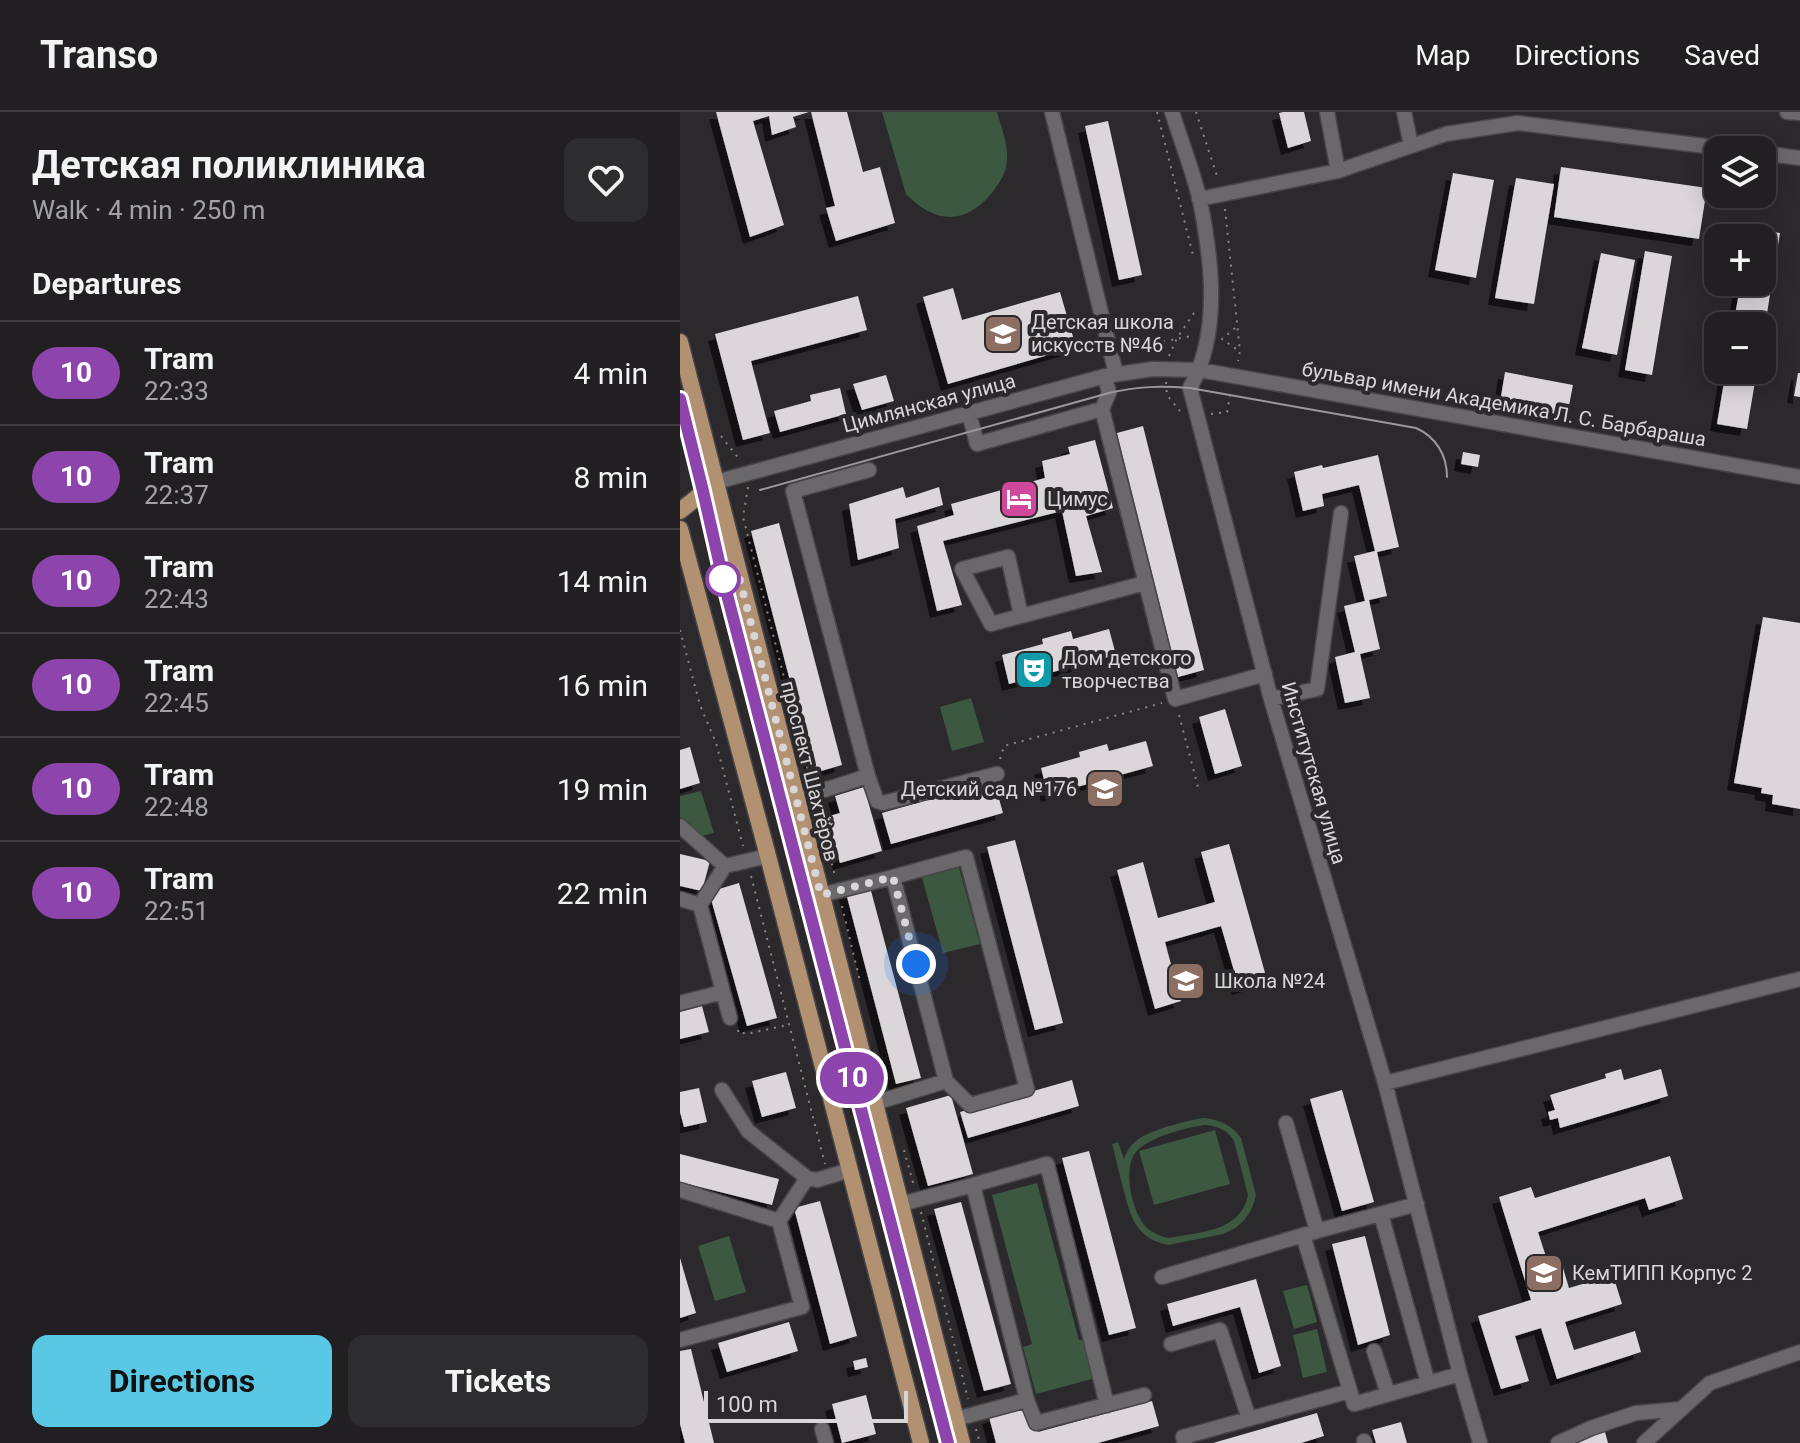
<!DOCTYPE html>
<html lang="en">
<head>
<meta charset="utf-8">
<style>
  :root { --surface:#211f21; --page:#2d2c2e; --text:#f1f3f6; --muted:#a2a2a5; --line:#3e3d3f; --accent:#59c8e5 }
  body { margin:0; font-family:Roboto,sans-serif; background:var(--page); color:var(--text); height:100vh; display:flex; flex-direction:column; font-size:30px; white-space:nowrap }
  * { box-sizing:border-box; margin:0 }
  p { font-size:26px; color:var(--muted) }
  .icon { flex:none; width:44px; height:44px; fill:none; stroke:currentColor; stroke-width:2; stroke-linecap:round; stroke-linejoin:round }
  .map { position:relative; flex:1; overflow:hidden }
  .details { display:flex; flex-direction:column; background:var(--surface); width:680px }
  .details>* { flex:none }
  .badge { padding:0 16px; border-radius:26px; font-size:28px; line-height:52px }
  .tools { position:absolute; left:1024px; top:24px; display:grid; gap:16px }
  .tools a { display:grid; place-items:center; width:72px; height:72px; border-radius:16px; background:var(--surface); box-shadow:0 4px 20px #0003,0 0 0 2px var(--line); font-size:40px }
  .scale { position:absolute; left:24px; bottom:20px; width:204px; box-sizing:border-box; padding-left:8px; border:4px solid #d8d6d8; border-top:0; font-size:22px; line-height:28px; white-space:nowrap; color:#d8d6d8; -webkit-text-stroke:6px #2c292c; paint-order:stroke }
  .you { position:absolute; width:40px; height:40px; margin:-20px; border:6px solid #fff; border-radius:50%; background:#1a73e8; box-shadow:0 0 0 12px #1a73e833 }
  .map>.badge { position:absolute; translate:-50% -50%; box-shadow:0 0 0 4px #fff }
  h2 { padding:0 32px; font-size:30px; line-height:72px }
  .round { display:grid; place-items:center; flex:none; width:84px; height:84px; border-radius:16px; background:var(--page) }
  .head { display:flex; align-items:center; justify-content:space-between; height:136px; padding:0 32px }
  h1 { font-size:38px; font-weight:700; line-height:60px }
  .action { display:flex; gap:16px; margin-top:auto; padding:16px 32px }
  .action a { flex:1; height:92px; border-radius:16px; background:var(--accent); color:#111; font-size:32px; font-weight:700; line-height:92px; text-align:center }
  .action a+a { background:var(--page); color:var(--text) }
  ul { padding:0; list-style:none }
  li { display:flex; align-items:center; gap:24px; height:104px; padding:0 32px; border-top:2px solid var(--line) }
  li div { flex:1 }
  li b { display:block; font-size:30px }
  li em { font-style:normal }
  li .badge { min-width:88px; font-weight:700; text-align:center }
  header { display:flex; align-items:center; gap:48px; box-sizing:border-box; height:112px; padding:0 40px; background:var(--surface); border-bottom:2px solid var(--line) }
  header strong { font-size:38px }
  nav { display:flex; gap:44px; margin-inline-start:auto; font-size:28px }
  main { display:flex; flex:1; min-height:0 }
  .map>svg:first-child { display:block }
  .green { fill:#3d5841; fill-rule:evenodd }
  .building { fill:#dad6da; filter:url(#shadow) }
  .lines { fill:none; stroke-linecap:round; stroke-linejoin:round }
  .minor-casing { stroke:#474547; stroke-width:17 }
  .major-casing { stroke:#474547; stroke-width:19 }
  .path { stroke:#898689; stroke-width:2; stroke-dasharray:2 6; stroke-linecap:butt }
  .minor { stroke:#6b686b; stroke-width:14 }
  .major { stroke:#b29072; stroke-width:16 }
  .tram { stroke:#9b989b; stroke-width:2 }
  .line-casing { stroke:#fff; stroke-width:18 }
  .line { stroke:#8e44ad; stroke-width:12 }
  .walk { stroke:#d8d6d8; stroke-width:8; stroke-dasharray:0 14.4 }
  .stop-dot { fill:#fff; stroke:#8e44ad; stroke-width:4 }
  .labels { text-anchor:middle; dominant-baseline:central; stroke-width:8; stroke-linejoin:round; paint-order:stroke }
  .poi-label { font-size:20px; fill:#d8d6d8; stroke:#2c292c; text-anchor:start }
  .street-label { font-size:20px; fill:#d8d6d8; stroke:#2c292c }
</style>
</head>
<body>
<header>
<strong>Transo</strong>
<nav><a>Map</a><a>Directions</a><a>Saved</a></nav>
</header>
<main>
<section class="details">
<div class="head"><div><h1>Детская поликлиника</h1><p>Walk · 4 min · 250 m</p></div><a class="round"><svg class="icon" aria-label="heart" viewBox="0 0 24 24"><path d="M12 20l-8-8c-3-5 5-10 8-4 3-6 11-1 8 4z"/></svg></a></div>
<h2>Departures</h2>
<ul>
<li><span class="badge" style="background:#8e44ad;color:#fff">10</span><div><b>Tram</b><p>22:33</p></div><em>4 min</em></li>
<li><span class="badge" style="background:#8e44ad;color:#fff">10</span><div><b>Tram</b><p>22:37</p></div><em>8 min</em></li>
<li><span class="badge" style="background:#8e44ad;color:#fff">10</span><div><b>Tram</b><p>22:43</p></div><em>14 min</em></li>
<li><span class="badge" style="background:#8e44ad;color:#fff">10</span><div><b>Tram</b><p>22:45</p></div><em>16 min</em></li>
<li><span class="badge" style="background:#8e44ad;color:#fff">10</span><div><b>Tram</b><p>22:48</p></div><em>19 min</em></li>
<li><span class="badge" style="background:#8e44ad;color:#fff">10</span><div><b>Tram</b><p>22:51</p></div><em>22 min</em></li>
</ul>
<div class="action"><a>Directions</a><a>Tickets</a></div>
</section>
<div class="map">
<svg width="1120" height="1331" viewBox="0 0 1120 1331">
  <defs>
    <filter id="shadow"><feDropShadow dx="-7" dy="7" stdDeviation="0" flood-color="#0009"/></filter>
  </defs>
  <rect width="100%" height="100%" fill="#2c292c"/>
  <!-- green -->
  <path class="green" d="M202 0H317C322 18 330 36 326 55 324 64 317 75 311 82 284 114 254 111 226 82Z
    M291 586 304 630 272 639 260 595Z
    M21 679 34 721 21 724 0 707V684Z
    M278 752 300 832 263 841 241 762Z
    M525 1006C540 1008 552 1013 561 1026L576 1083C572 1102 562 1115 543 1122L488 1133C455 1126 451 1105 443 1076 439 1061 436 1046 432 1032L438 1030 444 1047C447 1038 452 1031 460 1026 472 1018 510 1007 525 1006ZM525 1013C537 1014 548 1018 554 1029L568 1083C561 1120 519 1120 488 1126 480 1124 473 1121 466 1115 452 1100 442 1057 456 1040 467 1026 507 1015 525 1013Z
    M535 1018 550 1072 474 1093 459 1039Z
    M357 1071 399 1228 406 1227 416 1266 356 1282 343 1235 352 1232 312 1083Z
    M49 1124 66 1180 35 1189 18 1134Z
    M627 1173 637 1210 614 1217 603 1179Z
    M637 1217 647 1260 623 1266 613 1223Z"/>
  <!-- building -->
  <path class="building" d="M36 0H129L113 5 116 15 92 23 89 4 73 9 104 113 70 125Z
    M131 0H167L183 60 200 55 215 111 156 129 146 96 155 94Z
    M603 0H624L631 29 608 36 599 1Z
    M428 9 462 163 439 168 405 14Z
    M881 55 1027 76 1019 127 874 105Z
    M773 61 814 68 796 166 755 158Z
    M836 66 874 72 854 192 815 186Z
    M1070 116 1100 121 1084 220H1082V214H1053L1061 170H1082V126H1068Z
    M965 139 992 144 972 263 945 258Z
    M921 141 955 148 937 243 902 236Z
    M273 176 282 208 380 180 396 235 268 272 243 185Z
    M178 184 187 218 71 249 90 321 63 328 35 222Z
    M1046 258H1077L1067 317 1037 312Z
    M825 260 893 273 887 304 820 291Z
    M1118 261H1120V285L1114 284Z
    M206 263 214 289 182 298 173 272Z
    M160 276 166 302 100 320 94 299 131 289 130 283Z
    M463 314 524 558 498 565 437 321Z
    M415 328 433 396 406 404 422 460 396 464 382 399 263 429 282 493 257 499 237 414 274 403 271 392 365 366 362 349 390 342 388 335Z
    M783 340 800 343 798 355 781 352Z
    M698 343 719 435 697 440 707 484 689 488 700 537 680 542 690 586 665 591 655 545 675 540 664 494 685 489 674 444 695 439 679 373 642 382 644 394 623 399 614 360 642 353 643 356Z
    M223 375 226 386 259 375 263 393 215 407 219 436 178 448 169 392Z
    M99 411 162 653 134 661 71 419Z
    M1083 505 1120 511V697L1092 692 1093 683 1081 681 1082 676 1054 671Z
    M429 517 436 543 329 572 322 543 363 532 362 527 391 519 393 527Z
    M545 597 562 654 535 662 519 605Z
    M466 629 473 654 368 683 361 656 400 645 399 640 427 632 429 639Z
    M10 635 20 671 0 677V638Z
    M314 669 323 701 211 732 202 701Z
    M184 675 202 739 160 751 146 705 160 701 155 684Z
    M335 728 383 911 355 918 307 735Z
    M549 732 587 868 559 876 541 814 485 830 501 889 475 897 437 758 463 750 478 806 535 790 521 740Z
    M0 742 30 749 22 779 0 774Z
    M59 771 97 906 67 914 29 780Z
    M190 775 241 966 216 972 166 781Z
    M22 894 29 920 0 927V900Z
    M941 957 944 968 981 957 988 984 880 1016 878 1006 870 1008 868 1000 875 998 870 983 926 966 925 962Z
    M106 960 116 996 82 1005 72 969Z
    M392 968 399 994 288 1026 280 1000Z
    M19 976 27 1010 4 1015 0 1000V980Z
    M662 978 694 1090 662 1099 630 987Z
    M271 983 293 1062 248 1074 226 996Z
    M409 1039 456 1216 429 1223 382 1046Z
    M0 1042 99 1067 92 1093 0 1070Z
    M990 1044 1003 1087 969 1098 965 1086 858 1120 871 1160 883 1156 889 1176 933 1163 942 1192 885 1210 894 1238 955 1219 961 1240 877 1267 861 1216 835 1224 849 1269 821 1277 798 1204 851 1188 819 1085 851 1075 855 1086Z
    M140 1089 177 1224 150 1232 114 1096Z
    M281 1090 331 1272 304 1279 254 1097Z
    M685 1124 710 1223 678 1233 652 1132Z
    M0 1146 16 1201 0 1206Z
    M576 1167 601 1254 579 1261 560 1195 493 1214 487 1192Z
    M109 1210 118 1239 47 1260 38 1231Z
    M11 1237 34 1331H5L0 1312V1239Z
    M186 1246 188 1255 175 1258 173 1249Z
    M186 1283 196 1322 162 1331 152 1292Z
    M472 1289 479 1314 418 1331H316L309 1305 351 1293 358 1320Z
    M637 1301 644 1324 621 1331H533Z
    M721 1310 727 1331H696L692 1318Z
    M925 1320 928 1331H890V1330Z"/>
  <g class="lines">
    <defs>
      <path id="minor" d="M372 0 436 262
        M492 0C501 29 513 59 520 89 532 149 541 220 510 276L591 587 705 971 780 1262 800 1331
        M647 0 658 59
        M724 0 731 33
        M1107 0 1120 1
        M1082 41 1120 46
        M519 87 658 59 766 22 838 11 1058 38
        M425 264 429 281 422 297 495 587 585 562
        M289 301 297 332 422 297
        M36 370 425 264 473 257 520 258 1120 365
        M341 503 328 445 282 457 311 512 465 471
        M591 587 637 577 661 401
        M188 664 113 379 189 358
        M116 687 188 664 197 689 203 691 317 662
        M0 714 45 754 88 744
        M141 783 213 765
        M0 787 20 793 45 754
        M43 880 50 906
        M0 891 43 880 20 793
        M705 971 1120 867
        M42 978 68 1019 127 1066 137 1068 170 1058
        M195 991 266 969 213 765 286 745 347 977 290 993 266 969
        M606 1011 637 1119
        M293 1073 367 1052 427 1293
        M0 1078 99 1109 127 1066
        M221 1092 293 1073 347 1288 276 1307
        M701 1102 748 1271
        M623 1123 674 1292 780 1262
        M482 1165 637 1119 737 1092
        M0 1228 122 1195 99 1109
        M491 1232 540 1218 569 1307
        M694 1239 708 1282
        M347 1288 356 1311 464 1283
        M142 1317 146 1331
        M684 1329 685 1331
        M505 1331 503 1325 670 1279
        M878 1331 911 1316 956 1301 1001 1297
        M964 1331 1030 1271 1120 1240"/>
      <path id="major" d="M0 230 282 1331
        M0 399 36 370
        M0 417 88 744 241 1331"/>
    </defs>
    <!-- minor casing -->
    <use href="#minor" class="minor-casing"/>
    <!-- major casing -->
    <use href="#major" class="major-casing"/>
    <!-- path -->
    <path class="path" d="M477 0 514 147
      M516 0 538 67
      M545 97 560 239 558 249
      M555 216 542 227 559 239
      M444 237 512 224
      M489 244 497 226 516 198
      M486 270 487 283 500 299
      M531 302 547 300 551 279
      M41 324 59 347
      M68 375 63 405 130 667
      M0 518 20 593 36 631 63 734
      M499 603 519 679
      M320 647 324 634 482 591
      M138 697 155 764
      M71 764 145 1052
      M162 794 180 869
      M58 918 59 922 68 920 72 921 107 913
      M224 1038 234 1074
      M241 1100 288 1287
      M296 1317 300 1331"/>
    <!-- minor -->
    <use href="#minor" class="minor"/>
    <!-- major -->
    <use href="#major" class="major"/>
    <!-- tram -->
    <path class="tram" d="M0 287 23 379 43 467 268 1331
      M80 378 429 281C458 274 481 274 510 276L736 316C756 325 767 343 767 365"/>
  </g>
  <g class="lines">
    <defs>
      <path id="line" d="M0 287 23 379 43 467 268 1331"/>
    </defs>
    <!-- line casing -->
    <use href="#line" class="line-casing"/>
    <!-- line -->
    <use href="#line" class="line"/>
    <!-- walk -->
    <path class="walk" d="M43 467 57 457 141 783 213 765 236 852"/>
  </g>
  <!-- icons -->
  <defs>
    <symbol id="school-square" viewBox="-11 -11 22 22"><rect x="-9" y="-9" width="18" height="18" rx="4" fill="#8d6e63" stroke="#2c292c"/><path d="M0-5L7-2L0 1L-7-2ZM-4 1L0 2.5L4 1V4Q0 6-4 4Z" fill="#fff"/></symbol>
    <symbol id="hotel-square" viewBox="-11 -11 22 22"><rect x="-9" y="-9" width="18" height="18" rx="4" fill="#d1479c" stroke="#2c292c"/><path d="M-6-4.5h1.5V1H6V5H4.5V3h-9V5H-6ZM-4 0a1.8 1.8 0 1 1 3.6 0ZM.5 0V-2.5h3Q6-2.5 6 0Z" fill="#fff"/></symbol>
    <symbol id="theatre-square" viewBox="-11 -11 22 22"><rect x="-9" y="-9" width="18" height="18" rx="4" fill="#0f9aa8" stroke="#2c292c"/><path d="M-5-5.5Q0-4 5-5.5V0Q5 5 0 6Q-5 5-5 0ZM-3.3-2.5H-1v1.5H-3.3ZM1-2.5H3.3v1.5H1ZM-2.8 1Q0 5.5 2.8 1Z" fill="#fff"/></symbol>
    <symbol id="university-square" viewBox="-11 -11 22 22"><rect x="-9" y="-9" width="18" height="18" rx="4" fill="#8d6e63" stroke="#2c292c"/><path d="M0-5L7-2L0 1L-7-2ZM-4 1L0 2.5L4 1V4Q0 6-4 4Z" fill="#fff"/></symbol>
  </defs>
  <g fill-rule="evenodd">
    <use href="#school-square" x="301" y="200" width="44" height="44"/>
    <use href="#hotel-square" x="317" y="365" width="44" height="44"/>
    <use href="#theatre-square" x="332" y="536" width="44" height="44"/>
    <use href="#school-square" x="403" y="655" width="44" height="44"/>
    <use href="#school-square" x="484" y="847" width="44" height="44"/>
    <use href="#university-square" x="842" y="1139" width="44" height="44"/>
  </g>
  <!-- markers -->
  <circle class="stop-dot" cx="43" cy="467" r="16"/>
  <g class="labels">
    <!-- poi labels -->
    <g class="poi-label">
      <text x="351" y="210">Детская школа<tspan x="351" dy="23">искусств №46</tspan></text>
      <text x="367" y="387">Цимус</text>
      <text x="382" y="546">Дом детского<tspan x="382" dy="23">творчества</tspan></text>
      <text x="397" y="677" text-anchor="end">Детский сад №176</text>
      <text x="534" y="869">Школа №24</text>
      <text x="892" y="1161">КемТИПП Корпус 2</text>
    </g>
    <!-- street labels -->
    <g class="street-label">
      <text transform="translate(249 291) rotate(-15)">Цимлянская улица</text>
      <text transform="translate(824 292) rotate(10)">бульвар имени Академика Л. С. Барбараша</text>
      <text transform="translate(130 659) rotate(76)">проспект Шахтёров</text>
      <text transform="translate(634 661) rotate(74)">Институтская улица</text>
    </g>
  </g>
</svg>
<div class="tools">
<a><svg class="icon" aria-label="layers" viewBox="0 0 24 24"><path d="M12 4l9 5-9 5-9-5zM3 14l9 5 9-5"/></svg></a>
<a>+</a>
<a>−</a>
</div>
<div class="scale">100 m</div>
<div class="you" style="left:236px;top:852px"></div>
<b class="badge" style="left:172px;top:966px;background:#8e44ad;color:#fff">10</b>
</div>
</main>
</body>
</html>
